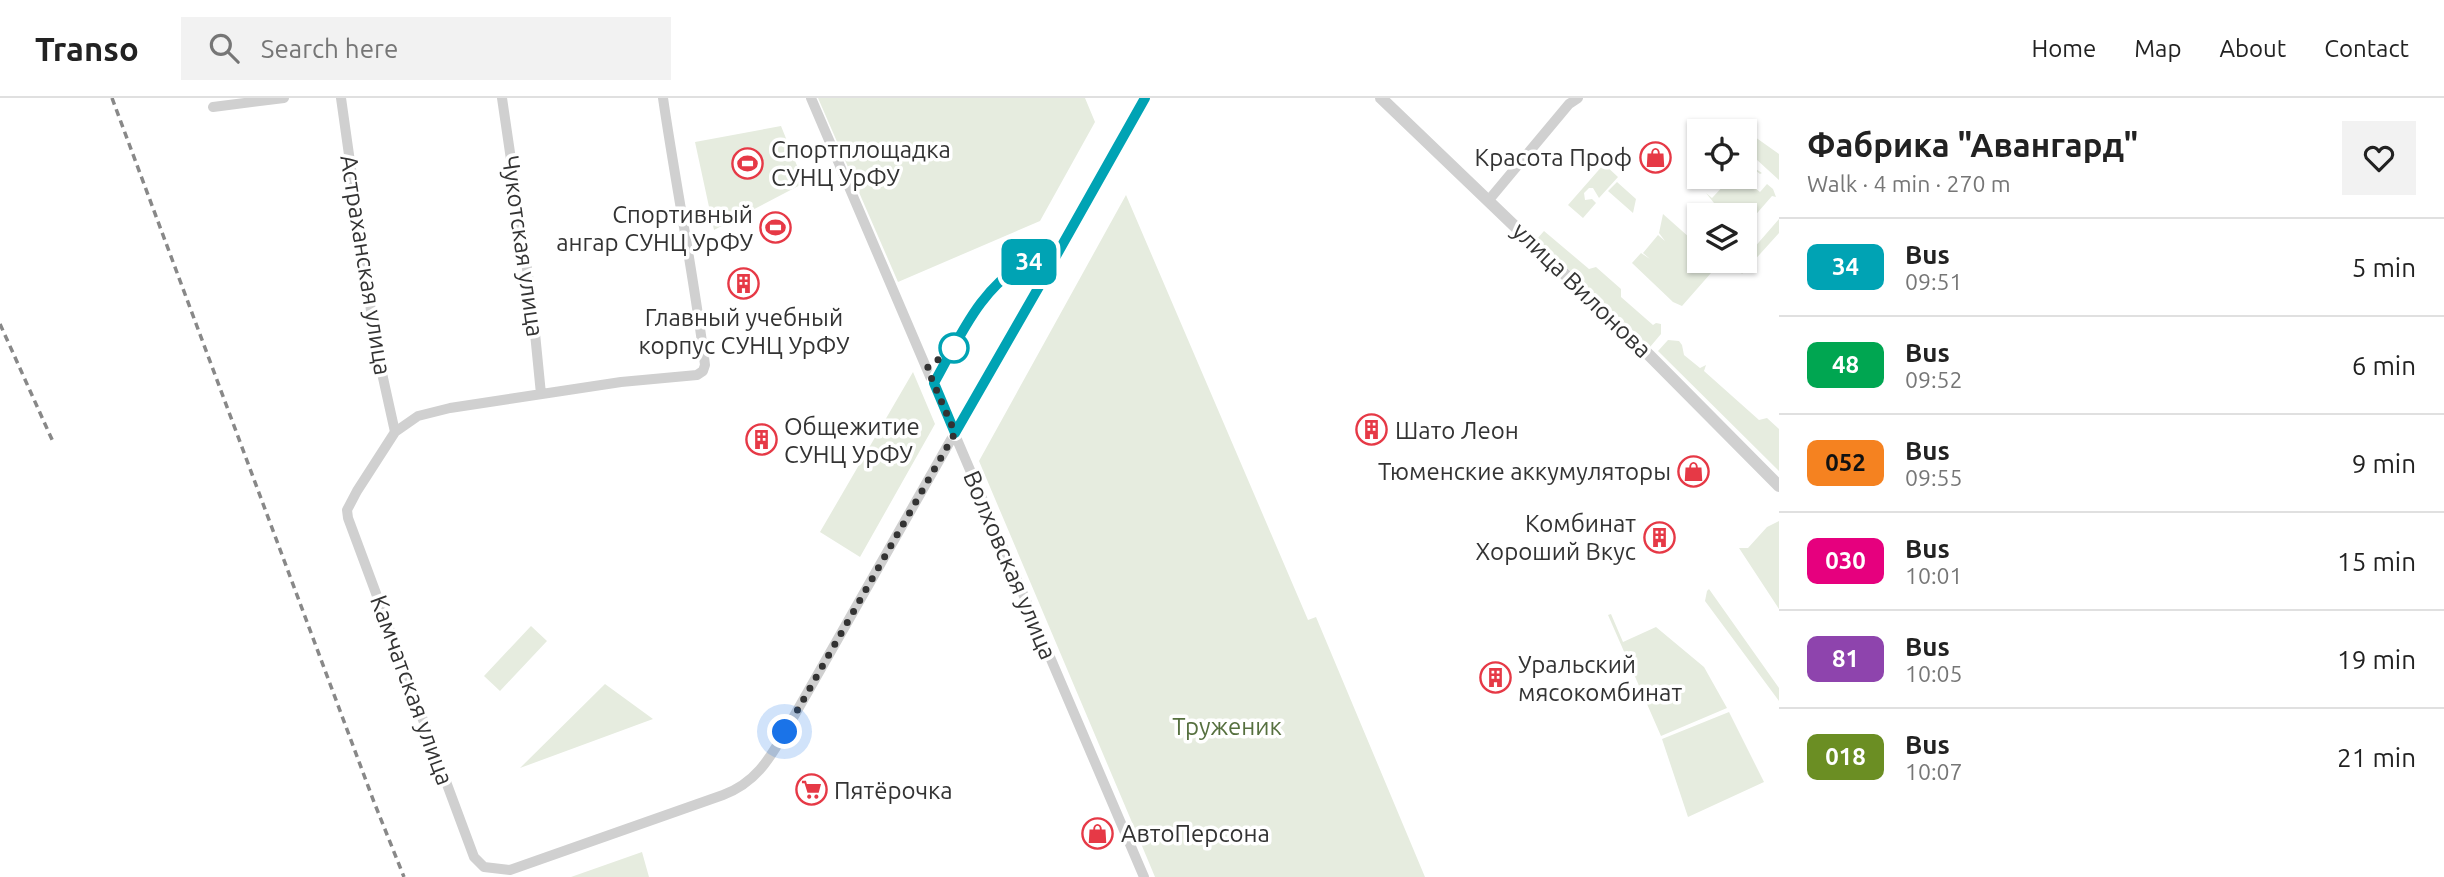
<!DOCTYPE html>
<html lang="en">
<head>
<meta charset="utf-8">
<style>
  :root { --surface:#fff; --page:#f2f2f2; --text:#222; --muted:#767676; --line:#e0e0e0 }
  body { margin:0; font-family:Ubuntu,sans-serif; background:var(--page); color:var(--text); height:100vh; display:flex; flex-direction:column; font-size:26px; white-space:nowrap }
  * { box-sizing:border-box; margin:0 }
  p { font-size:23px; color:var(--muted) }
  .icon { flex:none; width:38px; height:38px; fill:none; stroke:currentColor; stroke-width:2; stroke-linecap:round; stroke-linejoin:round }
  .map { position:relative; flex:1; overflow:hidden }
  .side { display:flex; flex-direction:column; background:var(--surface); width:665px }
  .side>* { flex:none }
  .badge { padding:0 14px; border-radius:10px; font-size:24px; line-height:46px }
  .tools { position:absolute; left:1687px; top:21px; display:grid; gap:14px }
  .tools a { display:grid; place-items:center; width:70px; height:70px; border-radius:0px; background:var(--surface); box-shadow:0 2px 5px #0004; font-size:35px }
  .you { position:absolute; width:35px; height:35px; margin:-18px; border:5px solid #fff; border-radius:50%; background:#1a73e8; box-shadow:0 0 0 10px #1a73e833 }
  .map>.badge { position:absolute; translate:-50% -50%; box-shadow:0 0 0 4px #fff }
  .round { display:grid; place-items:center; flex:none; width:74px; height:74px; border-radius:0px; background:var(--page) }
  .head { display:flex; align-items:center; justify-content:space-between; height:119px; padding:0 28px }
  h1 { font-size:33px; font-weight:700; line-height:52px }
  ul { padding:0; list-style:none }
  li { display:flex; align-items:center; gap:21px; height:98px; padding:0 28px; border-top:2px solid var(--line) }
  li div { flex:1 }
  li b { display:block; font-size:26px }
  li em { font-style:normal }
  li .badge { min-width:77px; font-weight:700; text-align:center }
  header { display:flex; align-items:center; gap:42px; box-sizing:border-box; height:98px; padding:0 35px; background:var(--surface); border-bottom:2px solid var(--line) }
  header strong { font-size:33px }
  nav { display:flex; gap:38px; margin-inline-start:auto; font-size:24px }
  .search { width:490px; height:63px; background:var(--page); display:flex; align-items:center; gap:18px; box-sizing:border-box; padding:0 24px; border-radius:0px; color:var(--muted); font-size:26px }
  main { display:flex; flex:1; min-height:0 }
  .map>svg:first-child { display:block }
  .green { fill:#e6ecdf }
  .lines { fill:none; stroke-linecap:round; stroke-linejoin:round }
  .minor { stroke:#d0d0d0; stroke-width:10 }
  .tertiary { stroke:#d0d0d0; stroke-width:12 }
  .rail { stroke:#888; stroke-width:3.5; stroke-dasharray:7 5; stroke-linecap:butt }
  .line-casing { stroke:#fff; stroke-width:16 }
  .line { stroke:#00a3b4; stroke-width:10 }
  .walk { stroke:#333; stroke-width:7; stroke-dasharray:0 12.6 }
  .stop-dot { fill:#fff; stroke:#00a3b4; stroke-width:3.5 }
  .labels { text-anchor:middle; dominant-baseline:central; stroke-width:7; stroke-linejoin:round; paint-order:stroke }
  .poi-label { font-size:24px; fill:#333; stroke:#fff; text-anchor:start }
  .street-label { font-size:24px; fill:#333; stroke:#fff }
  .park-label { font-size:24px; fill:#56703f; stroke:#fff }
</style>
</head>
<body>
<header>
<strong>Transo</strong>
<div class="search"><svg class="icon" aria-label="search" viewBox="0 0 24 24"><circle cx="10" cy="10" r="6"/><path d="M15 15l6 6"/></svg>Search here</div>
<nav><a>Home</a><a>Map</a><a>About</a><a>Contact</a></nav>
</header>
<main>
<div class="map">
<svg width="1779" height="779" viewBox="0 0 1779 779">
  <rect width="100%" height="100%" fill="#fff"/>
  <!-- green -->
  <path class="green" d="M818 0H1085L1095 24 1040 123 898 184Z
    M781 28 804 85 714 132 695 44Z
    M1755 39 1779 56V82L1745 51Z
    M1745 64 1762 75 1760 76 1755 72 1746 83 1760 94 1767 86 1773 91 1776 99 1772 98 1745 129V121L1749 116 1743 111 1737 117H1704L1714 105 1706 95 1712 100 1727 84 1724 81 1725 79H1745Z
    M1604 66 1618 79 1599 100 1593 90H1589L1584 95 1585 102 1592 101 1596 105 1583 120 1568 107Z
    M1617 84 1636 101 1633 115 1608 93Z
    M1126 97 1308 522 1316 519 1425 779H1155L1142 748 979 363Z
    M1663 116 1699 148V163H1715L1704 175H1711L1682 208 1673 204 1632 165 1641 155 1650 161 1643 155 1658 137 1665 143 1659 135Z
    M1779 121V135L1742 176 1739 172 1740 166Z
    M1544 133 1589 171 1596 169 1621 191V199L1653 227 1656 225 1661 226V236L1650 249 1537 141Z
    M1668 242 1679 243 1682 247 1684 257 1700 270 1706 267 1704 273 1759 322 1767 320 1779 331V373L1658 253Z
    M913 274 935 326 860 459 820 434Z
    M1779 423V511L1739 450H1748L1767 429Z
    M1709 491 1779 590V603L1705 503 1707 493Z
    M1611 516 1623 544 1656 529 1704 569 1727 610 1661 638 1608 517Z
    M531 528 547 543 500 593 484 578Z
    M605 586 653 621 520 670Z
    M1729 614 1764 684 1688 719 1662 641Z
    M642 754 649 779H571Z"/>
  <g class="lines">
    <!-- minor -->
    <path class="minor" d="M341 0 376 248 395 334
      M502 0 532 205 541 296
      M663 0C676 89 694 178 705 267L703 273 697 277 621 284 450 310 418 318 395 334 357 393 347 412 348 420 474 759 484 769 510 772 723 697C755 685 769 662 785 634L1145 0
      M811 0 1144 779
      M213 9 284 0
      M1488 103 1569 6 1578 0"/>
    <!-- tertiary -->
    <path class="tertiary" d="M1381 0 1649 257 1779 388"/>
    <!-- rail -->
    <path class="rail" d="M112 0 374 704 404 779
      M0 226 54 346"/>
  </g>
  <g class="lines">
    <defs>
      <path id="line" d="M1044 180 955 335 934 285C959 241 981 186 1030 163 1038 160 1048 159 1056 158L1145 0"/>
    </defs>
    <!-- line casing -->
    <use href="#line" class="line-casing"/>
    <!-- line -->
    <use href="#line" class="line"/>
    <!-- walk -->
    <path class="walk" d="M785 634 955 335 927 270 954 250"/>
  </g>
  <!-- icons -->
  <defs>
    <symbol id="shop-ring" viewBox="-11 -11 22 22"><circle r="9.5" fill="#fff" stroke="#e63946" stroke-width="1.5"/><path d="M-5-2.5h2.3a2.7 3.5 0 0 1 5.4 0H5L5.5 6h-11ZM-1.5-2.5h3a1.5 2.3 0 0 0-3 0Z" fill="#e63946"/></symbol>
    <symbol id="stadium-ring" viewBox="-11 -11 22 22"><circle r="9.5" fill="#fff" stroke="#e63946" stroke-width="1.5"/><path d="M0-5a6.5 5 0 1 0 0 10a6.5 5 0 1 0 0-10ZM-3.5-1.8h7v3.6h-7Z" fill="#e63946"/></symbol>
    <symbol id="building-ring" viewBox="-11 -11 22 22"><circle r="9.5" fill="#fff" stroke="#e63946" stroke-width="1.5"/><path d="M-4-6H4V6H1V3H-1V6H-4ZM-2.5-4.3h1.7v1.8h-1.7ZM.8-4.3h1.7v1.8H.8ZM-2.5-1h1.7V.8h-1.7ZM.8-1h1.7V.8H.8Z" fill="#e63946"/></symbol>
    <symbol id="supermarket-ring" viewBox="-11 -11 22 22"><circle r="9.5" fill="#fff" stroke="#e63946" stroke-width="1.5"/><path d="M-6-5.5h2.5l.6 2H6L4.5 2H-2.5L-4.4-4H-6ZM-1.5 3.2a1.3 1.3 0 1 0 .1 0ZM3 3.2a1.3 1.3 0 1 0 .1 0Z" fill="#e63946"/></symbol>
  </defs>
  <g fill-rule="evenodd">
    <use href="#shop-ring" x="1638" y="42" width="35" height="35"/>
    <use href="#stadium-ring" x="730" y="48" width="35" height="35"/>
    <use href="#stadium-ring" x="758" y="112" width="35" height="35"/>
    <use href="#building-ring" x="726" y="168" width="35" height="35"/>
    <use href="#building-ring" x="1354" y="314" width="35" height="35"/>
    <use href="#building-ring" x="744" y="324" width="35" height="35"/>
    <use href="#shop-ring" x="1676" y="356" width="35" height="35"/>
    <use href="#building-ring" x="1642" y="422" width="35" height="35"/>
    <use href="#building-ring" x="1478" y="562" width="35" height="35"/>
    <use href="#supermarket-ring" x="794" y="674" width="35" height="35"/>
    <use href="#shop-ring" x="1080" y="718" width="35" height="35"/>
  </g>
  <!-- markers -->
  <circle class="stop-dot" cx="954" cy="250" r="14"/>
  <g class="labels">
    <!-- poi labels -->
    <g class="poi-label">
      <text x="771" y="51">Спортплощадка<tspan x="771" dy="28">СУНЦ УрФУ</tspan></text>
      <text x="1632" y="59" text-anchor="end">Красота Проф</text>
      <text x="753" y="116" text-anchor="end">Спортивный<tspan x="753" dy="28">ангар СУНЦ УрФУ</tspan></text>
      <text x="744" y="219" text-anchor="middle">Главный учебный<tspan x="744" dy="28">корпус СУНЦ УрФУ</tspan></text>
      <text x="784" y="328">Общежитие<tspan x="784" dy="28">СУНЦ УрФУ</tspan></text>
      <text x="1395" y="332">Шато Леон</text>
      <text x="1671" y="373" text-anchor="end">Тюменские аккумуляторы</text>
      <text x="1636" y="425" text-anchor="end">Комбинат<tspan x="1636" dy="28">Хороший Вкус</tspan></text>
      <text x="1518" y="566">Уральский<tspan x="1518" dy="28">мясокомбинат</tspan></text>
      <text x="834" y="692">Пятёрочка</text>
      <text x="1121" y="735">АвтоПерсона</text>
    </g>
    <!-- street labels -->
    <g class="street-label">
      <text transform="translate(523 148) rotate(82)">Чукотская улица</text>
      <text transform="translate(366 167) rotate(81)">Астраханская улица</text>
      <text transform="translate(1582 192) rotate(44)">улица Вилонова</text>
      <text transform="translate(1010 467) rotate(67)">Волховская улица</text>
      <text transform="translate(412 592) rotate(70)">Камчатская улица</text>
    </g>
    <!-- park labels -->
    <g class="park-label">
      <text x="1227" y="628">Труженик</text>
    </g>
  </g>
</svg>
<div class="tools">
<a><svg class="icon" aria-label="locate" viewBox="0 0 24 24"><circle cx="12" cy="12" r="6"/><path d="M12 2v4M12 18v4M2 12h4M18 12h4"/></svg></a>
<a><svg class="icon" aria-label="layers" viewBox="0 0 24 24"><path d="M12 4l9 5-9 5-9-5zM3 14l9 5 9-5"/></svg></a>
</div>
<div class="you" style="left:785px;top:634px"></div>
<b class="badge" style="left:1029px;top:164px;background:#00a3b4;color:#fff">34</b>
</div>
<section class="side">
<div class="head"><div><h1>Фабрика &quot;Авангард&quot;</h1><p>Walk · 4 min · 270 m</p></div><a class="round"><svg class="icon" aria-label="heart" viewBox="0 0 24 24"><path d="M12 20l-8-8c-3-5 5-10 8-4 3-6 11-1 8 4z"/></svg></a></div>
<ul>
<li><span class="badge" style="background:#00a3b4;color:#fff">34</span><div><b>Bus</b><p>09:51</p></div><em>5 min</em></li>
<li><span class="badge" style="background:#00a651;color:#fff">48</span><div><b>Bus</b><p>09:52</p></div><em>6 min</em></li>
<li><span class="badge" style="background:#f58220;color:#111">052</span><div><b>Bus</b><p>09:55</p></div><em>9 min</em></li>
<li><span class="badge" style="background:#e6007e;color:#fff">030</span><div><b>Bus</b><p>10:01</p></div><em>15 min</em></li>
<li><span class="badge" style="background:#8e44ad;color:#fff">81</span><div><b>Bus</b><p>10:05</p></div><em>19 min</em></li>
<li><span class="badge" style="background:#6b8e23;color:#fff">018</span><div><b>Bus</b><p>10:07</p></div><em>21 min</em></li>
</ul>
</section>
</main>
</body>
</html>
